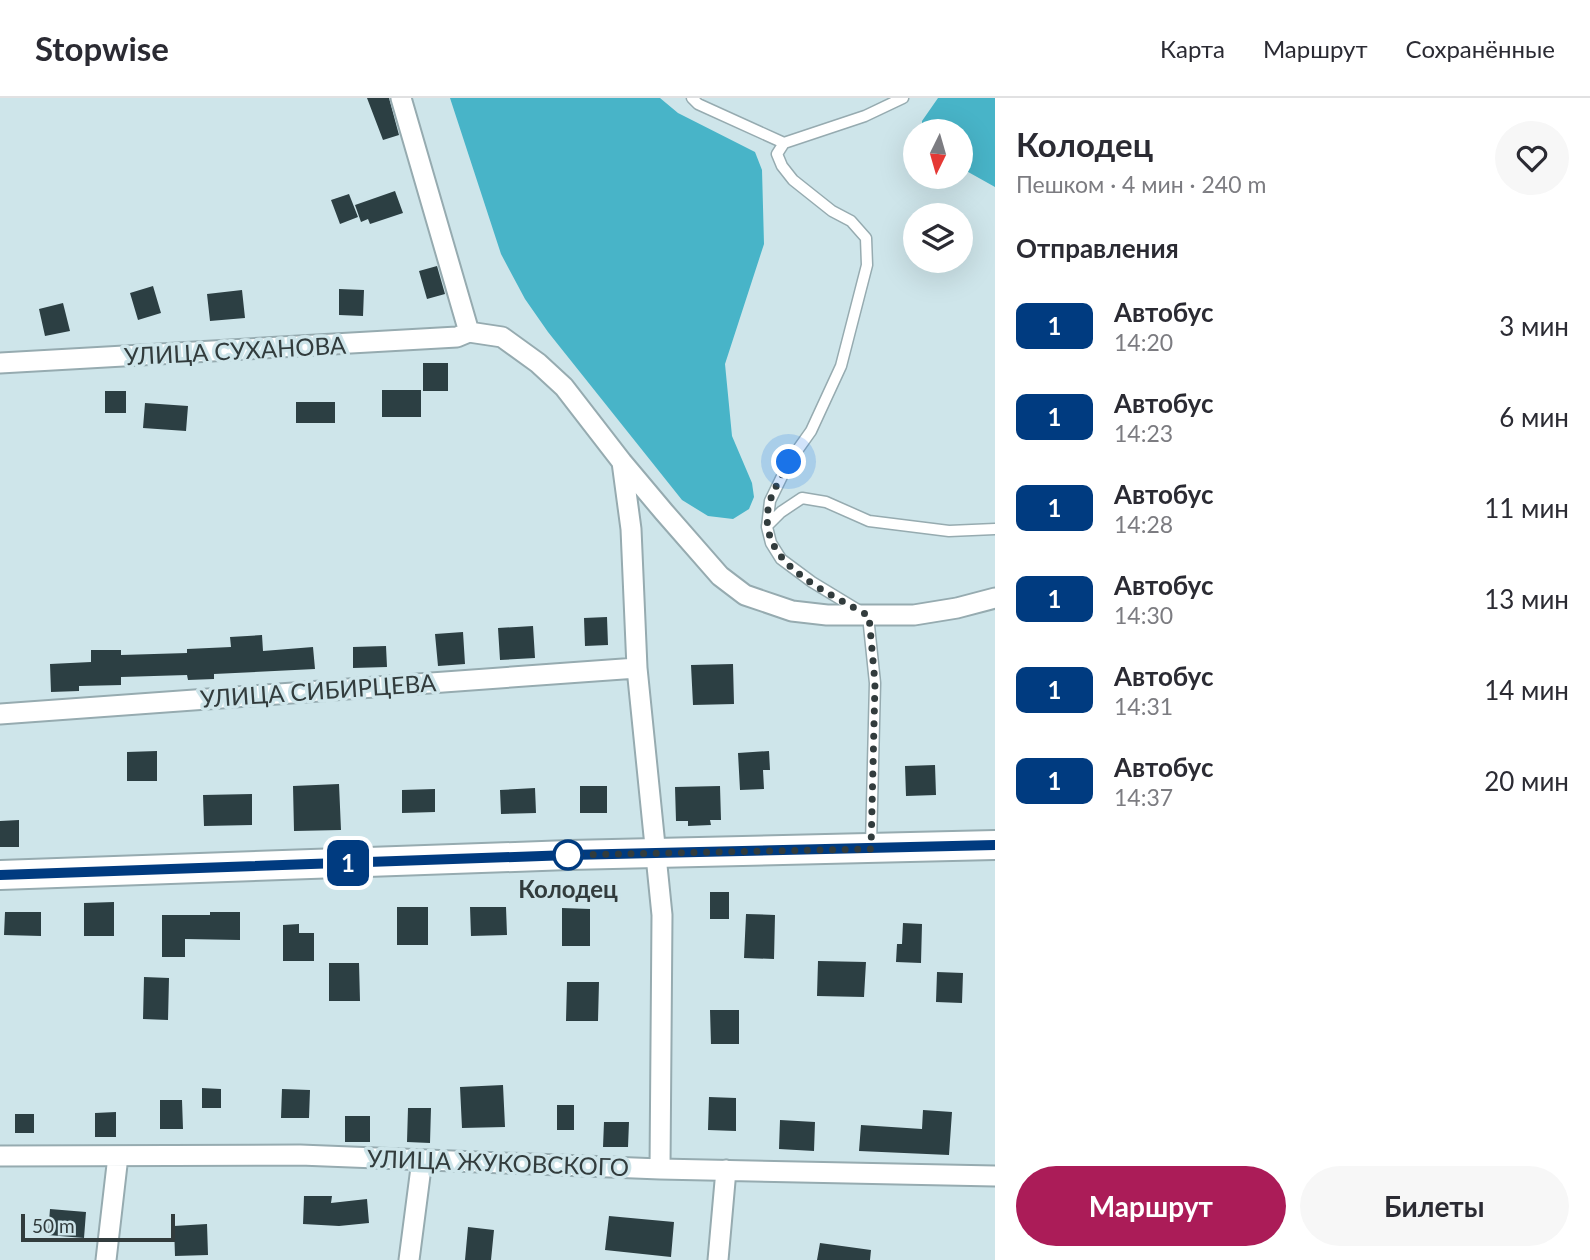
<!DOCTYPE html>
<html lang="ru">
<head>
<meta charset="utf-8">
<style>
  :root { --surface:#fff; --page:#f7f7f7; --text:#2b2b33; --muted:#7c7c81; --line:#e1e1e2; --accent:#ab1c58 }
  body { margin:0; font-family:Lato,sans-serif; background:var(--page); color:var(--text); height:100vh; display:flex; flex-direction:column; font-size:26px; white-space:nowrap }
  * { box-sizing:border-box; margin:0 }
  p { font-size:23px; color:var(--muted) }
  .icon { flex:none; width:38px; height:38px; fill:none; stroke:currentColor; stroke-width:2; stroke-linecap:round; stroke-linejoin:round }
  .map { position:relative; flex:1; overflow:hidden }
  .drawer { display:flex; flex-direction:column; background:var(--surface); width:595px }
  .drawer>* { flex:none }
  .badge { padding:0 14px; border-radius:10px; font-size:24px; line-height:46px }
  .needle { width:46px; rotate:185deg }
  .fabs { position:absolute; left:903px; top:21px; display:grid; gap:14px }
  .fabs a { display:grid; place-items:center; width:70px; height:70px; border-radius:50%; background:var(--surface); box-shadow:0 7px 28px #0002; font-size:35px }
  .scale { position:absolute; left:21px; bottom:18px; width:154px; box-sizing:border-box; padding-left:7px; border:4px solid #323c3d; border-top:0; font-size:19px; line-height:24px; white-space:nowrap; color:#323c3d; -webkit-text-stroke:5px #cee5ea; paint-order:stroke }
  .you { position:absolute; width:35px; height:35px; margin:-18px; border:5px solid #fff; border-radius:50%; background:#1a73e8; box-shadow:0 0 0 10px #1a73e833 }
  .map>.badge { position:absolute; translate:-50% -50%; box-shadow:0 0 0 4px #fff }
  h2 { padding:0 21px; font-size:26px; line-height:63px }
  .round { display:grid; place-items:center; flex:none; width:74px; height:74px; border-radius:37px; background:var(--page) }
  .headline { display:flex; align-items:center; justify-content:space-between; height:119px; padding:0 21px }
  h1 { font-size:33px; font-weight:700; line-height:52px }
  .button { display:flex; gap:14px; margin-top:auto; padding:14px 21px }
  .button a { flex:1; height:80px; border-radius:42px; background:var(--accent); color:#fff; font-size:28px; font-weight:700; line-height:80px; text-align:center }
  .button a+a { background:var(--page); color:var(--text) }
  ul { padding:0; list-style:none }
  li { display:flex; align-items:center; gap:21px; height:91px; padding:0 21px }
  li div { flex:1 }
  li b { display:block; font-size:26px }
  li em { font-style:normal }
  li .badge { min-width:77px; font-weight:700; text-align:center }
  header { display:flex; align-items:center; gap:42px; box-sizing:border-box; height:98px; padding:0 35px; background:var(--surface); border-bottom:2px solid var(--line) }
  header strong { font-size:33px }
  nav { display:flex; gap:38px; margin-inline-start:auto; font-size:24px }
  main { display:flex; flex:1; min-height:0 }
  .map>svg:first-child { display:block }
  .forest { fill:#48b4c8 }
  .building { fill:#2c3f43 }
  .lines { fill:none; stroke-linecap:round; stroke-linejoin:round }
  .service-casing { stroke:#96abb0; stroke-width:13 }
  .minor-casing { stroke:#96abb0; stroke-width:23 }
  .secondary-casing { stroke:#96abb0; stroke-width:32 }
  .service { stroke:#fff; stroke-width:10 }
  .minor { stroke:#fff; stroke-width:19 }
  .secondary { stroke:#fff; stroke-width:28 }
  .line-casing { stroke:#fff; stroke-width:16 }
  .line { stroke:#003b80; stroke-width:10 }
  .walk { stroke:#323c3d; stroke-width:7; stroke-dasharray:0 12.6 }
  .stop-dot { fill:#fff; stroke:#003b80; stroke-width:3.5 }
  .labels { text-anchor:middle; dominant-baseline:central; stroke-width:7; stroke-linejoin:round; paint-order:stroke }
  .street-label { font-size:24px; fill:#323c3d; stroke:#cee5ea }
  .stop-label { font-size:24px; font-weight:bold; fill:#323c3d; stroke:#cee5ea }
</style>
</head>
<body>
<header>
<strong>Stopwise</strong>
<nav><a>Карта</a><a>Маршрут</a><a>Сохранённые</a></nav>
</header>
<main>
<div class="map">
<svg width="995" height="1162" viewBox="0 0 995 1162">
  <rect width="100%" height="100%" fill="#cee5ea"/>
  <!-- forest -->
  <path class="forest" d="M450 0H660L678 15 755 54 762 72 764 146 725 266 732 338 752 385 754 399 749 411 733 421 708 418 682 402 548 234 525 201 501 156Z
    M938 0H995V89L961 70V33H922V23Z"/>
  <!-- building -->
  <path class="building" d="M367 0H389L399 37 383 42Z
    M395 93 403 115 370 126 368 121 361 124 355 107Z
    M349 96 358 119 340 126 331 102Z
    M437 168 445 196 427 201 419 173Z
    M153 188 161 215 138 222 130 195Z
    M339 191 364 192 363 218 339 217Z
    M242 192 245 220 210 223 207 196Z
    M63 205 70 233 45 238 39 211Z
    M423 265H448V293H423Z
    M382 292H421V319H382Z
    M105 293H126V315H105Z
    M296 304H335V325H296Z
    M145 305 188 308 186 333 143 330Z
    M607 519 608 547 585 548 584 520Z
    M533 528 535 560 500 562 498 530Z
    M463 534 465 566 438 568 435 536Z
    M262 537 263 553 313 549 315 571 214 576V581L188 582 187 577 121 579V587L79 588V593L51 594 50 566 91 564V552H121V557L187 555V551L231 549 230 539Z
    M386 548 387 569 353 570V549Z
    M733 566 734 606 693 607 691 567Z
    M157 653V683H127V654Z
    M769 653 770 672H763L764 691 740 692 738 655Z
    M935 667 936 697 906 698 905 668Z
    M339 686 341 732 294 733 293 688Z
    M580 688H607V715H580Z
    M720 688 721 722H710L711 727 688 728V723H676L675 689Z
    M535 690 536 715 501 716 500 692Z
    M435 691V714L402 715V692Z
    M252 696V727L204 728 203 697Z
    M19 722V749H0V723Z
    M710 794H729V821H710Z
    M114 804V838H84V805Z
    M397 809H428V847H397Z
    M470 809H506L507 837 471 838Z
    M562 810 590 811V848H562Z
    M5 814H41V838L4 837Z
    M210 814H240V842L185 841V859H162V817H210Z
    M746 816 775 817 774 861 744 860Z
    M903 825 922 826 921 865 896 864 897 846H902Z
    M299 826V835H314V863H283V827Z
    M818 863 866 864 864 899 817 898Z
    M329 865H359L360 903H329Z
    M937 874 963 875 962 905 936 904Z
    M144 879 169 880 168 922 143 921Z
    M567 884H599L598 923H566Z
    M710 912H739V946H711Z
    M503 987 505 1029 462 1030 460 989Z
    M202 990 221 991V1010H202Z
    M282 991 310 992 309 1020H281Z
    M709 999 736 1000V1033L708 1032Z
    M160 1002H182L183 1031H160Z
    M557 1007H574V1032H557Z
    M408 1010H431L430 1045 407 1044Z
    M923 1012 952 1014 949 1057 859 1053 861 1027 922 1031Z
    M116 1014V1039H95V1015Z
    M15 1016H34V1035H15Z
    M345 1018H370V1044H345Z
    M780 1022 815 1024 814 1053 779 1051Z
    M604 1024H629L628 1049H603Z
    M304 1098H332L331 1105 367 1101 369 1125 339 1128 303 1126Z
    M50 1111 86 1114 84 1140 48 1137Z
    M609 1118 674 1124 671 1159 605 1152Z
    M207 1126 208 1157 175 1158 174 1128Z
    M468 1129 494 1132 491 1162H465Z
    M820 1145 871 1152 870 1162H817Z"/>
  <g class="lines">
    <defs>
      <path id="service" d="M692 0 698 6 784 45
        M767 428 781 414 802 400 826 404 869 423 949 433 995 431
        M871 747 875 585 868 518 812 484 781 461 771 445 767 429 770 403 789 364 811 333 841 268 867 167 866 140 851 123 832 113 793 82 782 68 777 56 784 45 865 18 903 0"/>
      <path id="minor" d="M401 0 469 234 502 239 538 265 564 289 622 364 664 414 720 478 745 497 792 513 827 517H914L957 510 995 500
        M0 265 457 239 469 234
        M622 364 631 431 637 570 662 817 660 1071
        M0 616 637 570
        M0 1058 300 1057 660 1071 995 1078
        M106 1162 118 1058
        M409 1162 422 1062
        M718 1162 726 1072"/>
      <path id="secondary" d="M0 777 569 757 995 747"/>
    </defs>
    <!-- service casing -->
    <use href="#service" class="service-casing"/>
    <!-- minor casing -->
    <use href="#minor" class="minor-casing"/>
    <!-- secondary casing -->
    <use href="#secondary" class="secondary-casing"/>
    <!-- service -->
    <use href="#service" class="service"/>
    <!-- minor -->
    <use href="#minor" class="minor"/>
    <!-- secondary -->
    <use href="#secondary" class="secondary"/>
  </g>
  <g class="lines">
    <defs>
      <path id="line" d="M0 777 569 757 995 747"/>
    </defs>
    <!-- line casing -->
    <use href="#line" class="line-casing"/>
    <!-- line -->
    <use href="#line" class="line"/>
    <!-- walk -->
    <path class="walk" d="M568 757 871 751 875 585 869 518C826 493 752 464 770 403 774 390 783 376 789 364"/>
  </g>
  <!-- markers -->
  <circle class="stop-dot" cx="568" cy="757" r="14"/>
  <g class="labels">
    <!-- street labels -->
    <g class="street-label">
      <text transform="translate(235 252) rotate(-3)">УЛИЦА СУХАНОВА</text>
      <text transform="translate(318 592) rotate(-4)">УЛИЦА СИБИРЦЕВА</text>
      <text transform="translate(498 1064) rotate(2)">УЛИЦА ЖУКОВСКОГО</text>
    </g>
    <!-- stop labels -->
    <g class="stop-label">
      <text x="568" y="790">Колодец</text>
    </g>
  </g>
</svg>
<div class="fabs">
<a><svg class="needle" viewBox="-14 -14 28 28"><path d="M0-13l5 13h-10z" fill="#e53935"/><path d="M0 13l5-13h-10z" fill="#7c7c81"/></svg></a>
<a><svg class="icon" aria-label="layers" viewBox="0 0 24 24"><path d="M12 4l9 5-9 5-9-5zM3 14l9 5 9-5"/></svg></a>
</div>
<div class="scale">50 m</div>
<div class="you" style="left:789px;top:364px"></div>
<b class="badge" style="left:348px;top:765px;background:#003b80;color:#fff">1</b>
</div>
<section class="drawer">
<div class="headline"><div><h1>Колодец</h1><p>Пешком · 4 мин · 240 m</p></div><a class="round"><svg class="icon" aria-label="heart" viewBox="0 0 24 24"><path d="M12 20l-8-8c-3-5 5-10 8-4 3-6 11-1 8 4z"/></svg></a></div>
<h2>Отправления</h2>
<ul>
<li><span class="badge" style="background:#003b80;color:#fff">1</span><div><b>Автобус</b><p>14:20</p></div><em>3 мин</em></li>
<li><span class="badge" style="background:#003b80;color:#fff">1</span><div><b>Автобус</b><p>14:23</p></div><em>6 мин</em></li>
<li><span class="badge" style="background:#003b80;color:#fff">1</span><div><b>Автобус</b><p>14:28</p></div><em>11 мин</em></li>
<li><span class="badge" style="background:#003b80;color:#fff">1</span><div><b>Автобус</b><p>14:30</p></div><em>13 мин</em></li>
<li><span class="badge" style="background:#003b80;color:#fff">1</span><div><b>Автобус</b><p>14:31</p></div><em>14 мин</em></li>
<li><span class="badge" style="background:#003b80;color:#fff">1</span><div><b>Автобус</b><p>14:37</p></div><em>20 мин</em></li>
</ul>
<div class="button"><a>Маршрут</a><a>Билеты</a></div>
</section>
</main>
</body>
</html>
